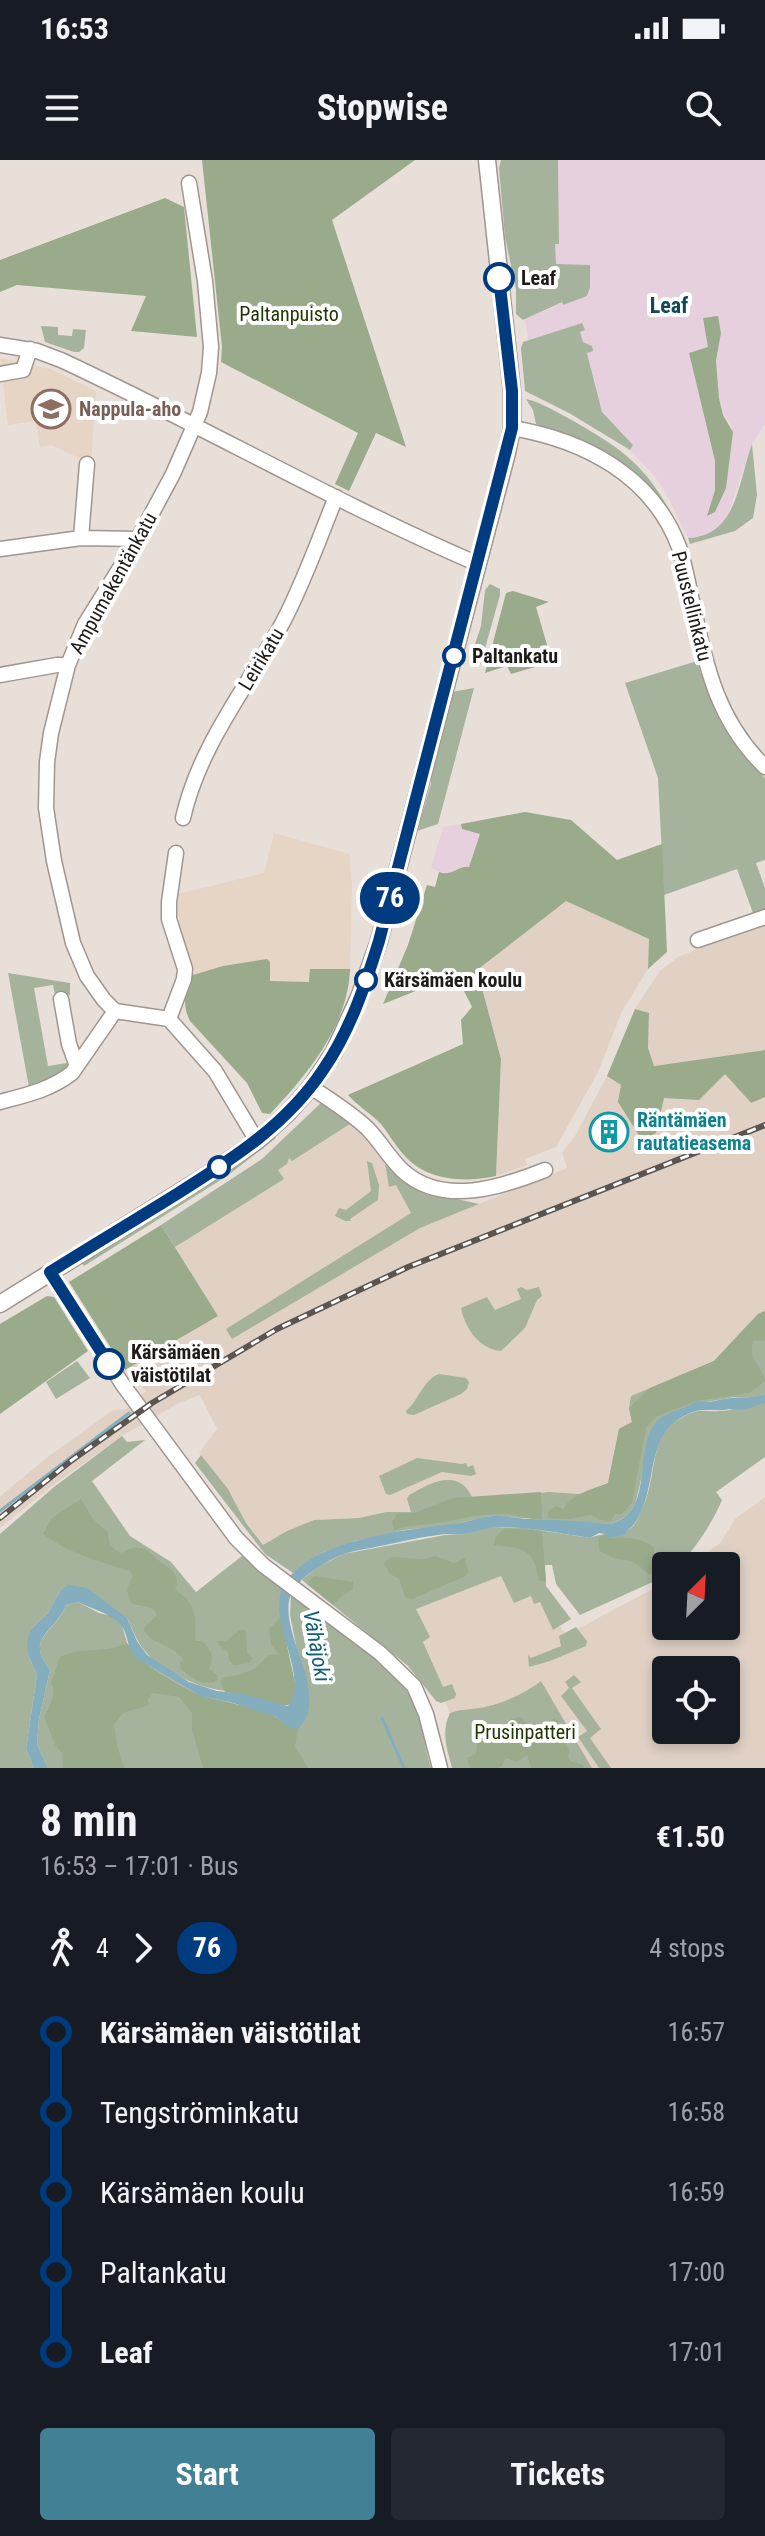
<!DOCTYPE html>
<html lang="en">
<head>
<meta charset="utf-8">
<style>
  :root { --surface:#171b24; --page:#242831; --text:#f1f3f6; --muted:#9ea1a6; --accent:#428195 }
  body { margin:0; font-family:"Roboto Condensed",sans-serif; background:var(--page); color:var(--text); height:100vh; display:flex; flex-direction:column; font-size:30px; white-space:nowrap }
  * { box-sizing:border-box; margin:0 }
  p { font-size:26px; color:var(--muted) }
  .icon { flex:none; width:44px; height:44px; fill:none; stroke:currentColor; stroke-width:2; stroke-linecap:round; stroke-linejoin:round }
  .map { position:relative; height:1608px; overflow:hidden }
  .drawer { display:flex; flex-direction:column; background:var(--surface); flex:1 }
  .drawer>* { flex:none }
  .badge { padding:0 16px; border-radius:26px; font-size:28px; line-height:52px }
  .needle { width:52px; rotate:24deg }
  .buttons { position:absolute; left:652px; top:1392px; display:grid; gap:16px }
  .buttons a { display:grid; place-items:center; width:88px; height:88px; border-radius:8px; background:var(--surface); box-shadow:0 4px 12px #0003; font-size:40px }
  .map>.badge { position:absolute; translate:-50% -50%; box-shadow:0 0 0 4px #fff }
  .legs { display:flex; align-items:center; gap:12px; height:88px; padding:0 40px; font-size:26px }
  .legs p { margin-inline-start:auto }
  .overview { display:flex; align-items:center; justify-content:space-between; height:136px; padding:0 40px }
  h1 { font-size:44px; font-weight:700; line-height:60px }
  .cta { display:flex; gap:16px; margin-top:auto; padding:16px 40px }
  .cta a { flex:1; height:92px; border-radius:8px; background:var(--accent); color:#fff; font-size:32px; font-weight:700; line-height:92px; text-align:center }
  .cta a+a { background:var(--page); color:var(--text) }
  ul { padding:0 40px; list-style:none }
  li { display:flex; align-items:center; gap:28px; height:80px; font-size:30px }
  li i { display:grid; place-items:center; width:12px; height:100%; margin:0 10px; background:currentColor }
  li i::after { content:''; width:20px; height:20px; margin:-10px; border:6px solid; border-radius:50%; background:var(--surface) }
  li p { margin-inline-start:auto }
  li:first-child i { background:linear-gradient(#0000 50%,currentColor 0) }
  li:last-child i { background:linear-gradient(currentColor 50%,#0000 0) }
  .status { display:flex; justify-content:space-between; align-items:center; height:56px; padding:0 40px; background:var(--surface); direction:ltr }
  .status svg { height:22px; fill:currentColor }
  header { display:flex; justify-content:space-between; align-items:center; height:104px; padding:0 40px; background:var(--surface); font-size:36px; font-weight:700 }
  .map>svg:first-child { display:block }
  .commercial { fill:#e6d0dd; fill-rule:evenodd }
  .built { fill:#e1d1c5; fill-rule:evenodd }
  .education { fill:#e6d4c4 }
  .green { fill:#a6b39c }
  .forest { fill:#99ab8b }
  .water { fill:#84adbd }
  .lines { fill:none; stroke-linecap:round; stroke-linejoin:round }
  .stream { stroke:#84adbd; stroke-width:3 }
  .minor-casing { stroke:#9e968f; stroke-width:17 }
  .tertiary-casing { stroke:#9e968f; stroke-width:19 }
  .minor { stroke:#fff; stroke-width:14 }
  .tertiary { stroke:#fff; stroke-width:16 }
  .rail-casing { stroke:#5b5552; stroke-width:6 }
  .rail { stroke:#fff; stroke-width:3; stroke-dasharray:9; stroke-linecap:butt }
  .line-1-casing { stroke:#fff; stroke-width:18 }
  .line-1 { stroke:#003b80; stroke-width:12 }
  .stop-1-dot { fill:#fff; stroke:#003b80; stroke-width:4 }
  .labels { text-anchor:middle; dominant-baseline:central; stroke-width:8; stroke-linejoin:round; paint-order:stroke }
  .stop-label { font-size:20px; font-weight:bold; fill:#1f1b19; stroke:#fff; text-anchor:start }
  .park-label { font-size:20px; fill:#203804; stroke:#fff }
  .education-label { font-size:20px; font-weight:bold; fill:#785e54; stroke:#fff; text-anchor:start }
  .street-label { font-size:20px; fill:#1f1b19; stroke:#fff }
  .culture-label { font-size:20px; font-weight:bold; fill:#0d838f; stroke:#fff; text-anchor:start }
  .neighbourhood-label { font-size:22px; font-weight:bold; fill:#134858; stroke:#fff }
  .water-label { font-size:22px; font-style:italic; fill:#126179; stroke:#fff }
</style>
</head>
<body>
<div class="status"><b>16:53</b><svg viewBox="0 0 49 12"><path d="M0 12V9h3v3zM5 12V6h3v6zM10 12V3h3v9zM15 12V0h3v12zM26 1h20v11H26zM47 4h2v5h-2z"/></svg></div>
<header><svg class="icon" aria-label="menu" viewBox="0 0 24 24"><path d="M4 6h16M4 12h16M4 18h16"/></svg>Stopwise<svg class="icon" aria-label="search" viewBox="0 0 24 24"><circle cx="10" cy="10" r="6"/><path d="M15 15l6 6"/></svg></header>
<div class="map">
<svg width="765" height="1608" viewBox="0 0 765 1608">
  <rect width="100%" height="100%" fill="#e8dfd8"/>
  <!-- commercial -->
  <path class="commercial" d="M558 0H765V264L752 284 729 352 723 364 714 372 698 377 688 378 667 335 655 317 630 290 633 285 602 252 587 192 593 190 592 186 583 182 580 171 582 163 528 180 525 159 554 147V145L563 142V144L560 105H556L555 84 559 83ZM721 173 716 201 719 238 724 255 732 267 715 352 707 355 715 330V301L689 194 708 187Z
    M461 664 462 669 480 674 469 707 464 706 446 714 431 708 443 667Z"/>
  <!-- built -->
  <path class="built" d="M566 740 649 779 648 809 622 851 598 912 556 987 525 999 527 1005 496 1016 501 899 476 810Z
    M765 762V890L653 906 648 888 649 853 635 849 660 811 678 797Z
    M725 913 750 943 765 937V1151L758 1154 714 1201 631 1236 629 1248 632 1262 619 1269 608 1323 580 1334 549 1332 511 1334 473 1339 414 1353 386 1352 359 1358 314 1360 287 1371 263 1385 246 1363 228 1329 199 1293 217 1269 200 1235 177 1244 122 1276 52 1326 0 1368V1336L49 1296 113 1250 126 1249 146 1231 125 1210 218 1156 161 1065 262 999 322 942 358 965 375 986 420 1068 567 1008 562 993 575 976 607 916 621 925 656 973 664 938Z
    M765 1337V1608H452L444 1577 446 1561 450 1553 402 1443 498 1405 551 1452 566 1475 666 1422V1466H726V1406H689L720 1383 736 1358ZM666 1510H726V1570H666Z"/>
  <!-- education -->
  <path class="education" d="M0 198 50 209 96 231 91 304 52 285 40 287 36 261 8 265Z
    M274 673 349 694 352 724 350 809H345L332 834 189 817 193 815 179 761 178 734 264 713Z"/>
  <!-- green -->
  <path class="green" d="M501 0H558L559 84H555L556 104 590 105V127L587 136 563 145 562 142 523 160 516 154V129L505 77 499 8Z
    M582 163 585 170 580 172 583 182 592 186 593 191 587 193 602 252 633 285 630 290 569 253 525 231 521 188 523 182Z
    M41 166 58 167V175L72 176 73 169 86 170 84 188 79 192H74L45 182Z
    M526 239C543 243 562 255 577 263 630 294 648 309 677 364L675 365 587 284 536 264 533 250Z
    M752 284 757 335 753 358 735 371 690 384 688 378C738 376 738 321 752 284Z
    M490 424 500 429V435L480 506 475 494V484L481 466 485 430Z
    M697 501C710 546 732 585 765 618V700L756 703 765 728V749L753 753 737 709 664 735 658 618 625 523Z
    M474 528 438 664 417 671 431 624V604L452 532Z
    M8 813 70 823V835L55 834 53 825 34 828 48 906 67 903 69 906 49 921 29 927Z
    M322 942 353 962 292 1001 289 998 287 1004 278 1010 284 1019 175 1087 161 1065 262 999Z
    M274 976 276 978 227 1016 84 1106 80 1101 224 1013Z
    M375 986 435 1034 479 1044 420 1068 232 1179 226 1169 411 1053 396 1025 389 1027 385 1003Z
    M367 1001 372 1003 379 1025 378 1040 350 1059 351 1061H345L335 1056 339 1048 346 1050 371 1031Z
    M521 1127 527 1130 539 1127 542 1136 537 1140 525 1168 501 1191C479 1189 465 1168 461 1148L487 1137 495 1150 521 1139 517 1129Z
    M765 1151V1234L757 1237H735L695 1244 653 1268 636 1341C632 1353 622 1361 609 1364L490 1356 451 1365 404 1370 355 1381 324 1392 304 1404 293 1413 265 1394 195 1303 201 1295 228 1329 246 1363 263 1385 287 1371 314 1360 359 1358 386 1352H411L407 1339 409 1335C431 1322 460 1307 473 1339L549 1332 580 1334 608 1323 619 1269 632 1262 629 1248 631 1236 714 1201 758 1154Z
    M77 1201 90 1218 56 1239 46 1222Z
    M439 1214 466 1218 469 1222 467 1229 461 1234 414 1255 407 1254 406 1251C419 1240 423 1220 439 1214Z
    M762 1243H765V1297L716 1332 722 1340C712 1363 696 1389 677 1406H666V1414L657 1420 580 1455 556 1424 552 1405H545L546 1426 571 1459 553 1470 540 1442 534 1444 531 1436 514 1443 501 1416 416 1449 430 1477 423 1482 443 1527 452 1524 456 1534 455 1538 441 1543 436 1541 408 1506 302 1420 318 1407 343 1394 445 1375 464 1374 491 1367 526 1368 590 1378C602 1372 621 1376 632 1367 636 1364 639 1356 641 1351 661 1314 643 1270 694 1252 702 1249 710 1252 719 1251 732 1251 748 1245 762 1243Z
    M122 1276 127 1282 145 1280 92 1321 130 1376 171 1402 196 1432 242 1396 283 1427V1473L296 1528C250 1533 218 1538 175 1514 164 1508 152 1501 145 1491 137 1482 133 1470 127 1458L60 1431 48 1453 31 1469 28 1495 37 1515 26 1589 34 1608H0V1374L54 1327Z
    M417 1298 462 1304 466 1303 468 1307 473 1305 476 1314 471 1316 442 1312 390 1335 386 1334 379 1316Z
    M291 1434C324 1461 396 1505 413 1541 423 1562 424 1586 431 1608H48L37 1584 39 1559 50 1510C24 1477 55 1474 66 1445L78 1442 99 1453 112 1456 122 1465 127 1483 149 1506 200 1536 230 1542 298 1569 297 1490 290 1455Z
    M576 1467 587 1481 586 1486 550 1501 529 1507 528 1495 531 1498 561 1486 559 1476Z
    M574 1515 581 1522 572 1528 601 1569 590 1578 611 1608H599L578 1577 587 1571 561 1536 569 1528 565 1522Z
    M541 1521 592 1608H452C447 1589 441 1572 450 1553 463 1548 475 1550 489 1546 506 1542 527 1532 541 1521Z"/>
  <!-- forest -->
  <path class="forest" d="M202 0H415L332 60 406 287 376 273 349 331 335 324 358 273 221 202 222 187Z
    M165 38 184 47 197 177 131 171 146 136 17 125 0 132V100Z
    M718 156 721 173 716 201 719 238 723 255 733 272 726 328 715 352 707 356 715 330V301L689 193 708 187 703 158Z
    M513 431 549 442 536 447 552 502 511 514 507 506 485 513 506 433Z
    M525 652 571 660 617 700 662 684 667 792 648 809 649 779 566 741 477 810 501 899 496 1016C464 1023 426 1021 403 994 395 985 389 974 381 964 371 954 358 946 348 935L463 884 461 860 472 847 456 815 383 844 408 785 427 725 435 727 439 712C452 717 458 705 469 707L480 674 462 669 461 664Z
    M267 799 270 802V821L309 822 310 809H350C348 866 307 915 270 954L262 953 247 923 190 861C182 845 185 833 190 816L223 806Z
    M635 849 649 853 648 888 654 906 765 890V937L751 943 725 914 699 940 664 938 656 973 642 980 618 942 621 925 607 916Z
    M161 1065 218 1156 125 1210 69 1122Z
    M47 1136 54 1137 88 1191 0 1254V1164Z
    M765 1151V1181H753C748 1203 762 1204 765 1221L749 1233 697 1241 657 1256 646 1267 632 1343 622 1354H615L611 1361 600 1360 591 1355 569 1359 548 1358V1351L556 1346 563 1349C573 1333 591 1330 608 1323L619 1269 632 1262 629 1248 650 1228 714 1201 758 1154Z
    M541 1332 542 1360C530 1359 518 1355 505 1354 480 1353 455 1360 431 1364 418 1366 407 1365 394 1370L392 1362 397 1354 414 1353 453 1338Z
    M81 1339 93 1359 108 1372C108 1383 111 1388 121 1393 128 1390 133 1386 141 1388 149 1390 151 1394 157 1399 167 1408 183 1413 175 1430 197 1443 196 1458 195 1481H201C211 1488 215 1497 209 1509L217 1515 218 1520C205 1528 190 1517 181 1509L180 1502 184 1501C175 1484 152 1486 144 1470L147 1464 157 1456C154 1443 140 1448 131 1443L127 1429 133 1415 129 1411C99 1401 68 1393 43 1374L52 1358Z
    M505 1368 542 1371 546 1422 539 1420C534 1389 523 1388 494 1385L495 1377Z
    M605 1374 607 1378C626 1378 637 1376 654 1387L655 1413 649 1414 632 1401 616 1399 599 1391 598 1377Z
    M435 1396 454 1403 465 1398 468 1411 466 1416 412 1439 405 1437 399 1419 389 1413 384 1403 390 1397 423 1399Z
    M314 1416 353 1422V1430L342 1436 333 1445 307 1424Z
    M281 1457 296 1528 292 1544C280 1549 242 1534 225 1532L221 1524 222 1517C232 1517 250 1513 258 1506 266 1498 267 1493 279 1495L271 1484 269 1469Z
    M240 1470H246L247 1493 252 1498 250 1503 234 1505 230 1502 228 1492 223 1489 217 1481H226Z
    M127 1483C133 1499 185 1531 203 1536 226 1544 254 1545 276 1557 284 1562 288 1567 298 1569L295 1586 308 1608H203L192 1569V1553L179 1537 153 1533 148 1539 149 1545 123 1553 114 1565 117 1585 124 1608H63L62 1593 55 1585 44 1557C49 1546 58 1534 51 1523L60 1497C80 1486 106 1494 127 1483Z
    M520 1557 527 1563 530 1573 546 1571 553 1558 558 1561 562 1579 569 1590 568 1597 570 1601 583 1605 584 1608H531L527 1595 517 1602 506 1598 502 1606 498 1608H470L467 1598 476 1594 477 1583C488 1577 496 1569 507 1567L511 1559Z"/>
  <!-- water -->
  <path class="water" d="M765 1234V1243C755 1245 741 1253 730 1249 718 1252 705 1248 693 1252 644 1270 659 1318 639 1356 635 1363 634 1366 627 1370L625 1375 607 1378 605 1374 599 1373 590 1378C560 1373 530 1367 499 1367 487 1367 476 1372 464 1374 458 1375 452 1374 446 1374 424 1376 401 1382 380 1386 368 1389 355 1390 344 1394 329 1399 297 1419 291 1434 276 1473 333 1533 298 1569L289 1567 276 1557 230 1542 200 1536 136 1498C127 1488 129 1479 123 1468 116 1455 92 1449 78 1442L66 1445C55 1473 24 1477 50 1510L39 1559 37 1584 48 1608H34L26 1589 37 1515 28 1495 27 1482 31 1469 48 1453 60 1431 68 1425 87 1428 127 1458 137 1481 147 1495 189 1522 217 1531 243 1534 288 1546C307 1525 279 1474 279 1447 279 1381 406 1370 453 1364 467 1363 481 1356 494 1356 507 1356 519 1359 531 1359 557 1360 583 1361 609 1364 657 1354 631 1288 658 1260 667 1251 686 1249 697 1241 709 1244 719 1239 731 1238 743 1236 753 1239 765 1234Z"/>
  <g class="lines">
    <!-- stream -->
    <path class="stream" d="M0 1351 129 1253
      M382 1558 404 1608"/>
    <defs>
      <path id="minor" d="M189 23 205 121 211 187 209 213 200 252 173 314 138 379 85 464 68 505 51 573 47 602 46 648 54 701 73 783 87 816 104 840 115 851 169 859 215 911 257 981
        M0 185 37 191 61 200C201 265 336 343 478 404
        M0 214 23 210 30 189
        M512 268C583 280 652 315 679 387 685 405 688 423 692 441 706 505 716 559 765 607
        M81 378 87 304
        M0 389 81 378 138 379
        M0 515 57 505H68
        M183 658C199 586 248 526 283 462 304 422 319 379 336 337
        M698 780 765 757
        M61 839 69 884 77 906
        M169 859 184 819 185 809 169 759V742L176 693
        M311 927C330 940 350 952 367 968 380 981 389 998 403 1011 443 1047 502 1027 545 1010
        M0 942C26 935 50 930 72 913L115 851
        M50 1112 123 1225 236 1378 263 1405 380 1493 414 1526 426 1554 440 1608"/>
      <path id="tertiary" d="M0 1144 207 1015 257 981 288 953 311 927 334 892 360 835 379 781 507 293 512 268V231L487 0"/>
    </defs>
    <!-- minor casing -->
    <use href="#minor" class="minor-casing"/>
    <!-- tertiary casing -->
    <use href="#tertiary" class="tertiary-casing"/>
    <!-- minor -->
    <use href="#minor" class="minor"/>
    <!-- tertiary -->
    <use href="#tertiary" class="tertiary"/>
    <defs>
      <path id="rail" d="M0 1358 72 1300 152 1243 277 1169 408 1107 765 965"/>
    </defs>
    <!-- rail casing -->
    <use href="#rail" class="rail-casing"/>
    <!-- rail -->
    <use href="#rail" class="rail"/>
  </g>
  <g class="lines">
    <defs>
      <path id="line-1" d="M109 1204 50 1112C93 1085 137 1059 180 1032 234 998 287 964 323 910 350 871 365 826 379 781L512 268V231L499 118"/>
    </defs>
    <!-- line-1 casing -->
    <use href="#line-1" class="line-1-casing"/>
    <!-- line-1 -->
    <use href="#line-1" class="line-1"/>
  </g>
  <!-- icons -->
  <defs>
    <symbol id="school-ring" viewBox="-11 -11 22 22"><circle r="9.5" fill="#fff" stroke="#8d6e63" stroke-width="1.5"/><path d="M0-5L7-2L0 1L-7-2ZM-4 1L0 2.5L4 1V4Q0 6-4 4Z" fill="#8d6e63"/></symbol>
    <symbol id="building-ring" viewBox="-11 -11 22 22"><circle r="9.5" fill="#fff" stroke="#0f9aa8" stroke-width="1.5"/><path d="M-4-6H4V6H1V3H-1V6H-4ZM-2.5-4.3h1.7v1.8h-1.7ZM.8-4.3h1.7v1.8H.8ZM-2.5-1h1.7V.8h-1.7ZM.8-1h1.7V.8H.8Z" fill="#0f9aa8"/></symbol>
  </defs>
  <g fill-rule="evenodd">
    <use href="#school-ring" x="29" y="227" width="44" height="44"/>
    <use href="#building-ring" x="587" y="950" width="44" height="44"/>
  </g>
  <!-- markers -->
  <g class="stop-1-dot">
    <circle cx="499" cy="118" r="14"/>
    <circle cx="454" cy="496" r="10"/>
    <circle cx="366" cy="820" r="10"/>
    <circle cx="219" cy="1007" r="10"/>
    <circle cx="109" cy="1204" r="14"/>
  </g>
  <g class="labels">
    <!-- stop labels -->
    <g class="stop-label">
      <text x="521" y="118">Leaf</text>
      <text x="472" y="496">Paltankatu</text>
      <text x="384" y="820">Kärsämäen koulu</text>
      <text x="131" y="1192">Kärsämäen<tspan x="131" dy="23">väistötilat</tspan></text>
    </g>
    <!-- park labels -->
    <g class="park-label">
      <text x="289" y="154">Paltanpuisto</text>
      <text x="525" y="1572">Prusinpatteri</text>
    </g>
    <!-- education labels -->
    <g class="education-label">
      <text x="79" y="249">Nappula-aho</text>
    </g>
    <!-- street labels -->
    <g class="street-label">
      <text transform="translate(113 423) rotate(-61)">Ampumakentänkatu</text>
      <text transform="translate(692 446) rotate(76)">Puustellinkatu</text>
      <text transform="translate(261 499) rotate(-59)">Leirikatu</text>
    </g>
    <!-- culture labels -->
    <g class="culture-label">
      <text x="637" y="960">Räntämäen<tspan x="637" dy="23">rautatieasema</tspan></text>
    </g>
    <!-- neighbourhood labels -->
    <g class="neighbourhood-label">
      <text x="669" y="145">Leaf</text>
    </g>
    <!-- water labels -->
    <g class="water-label">
      <text transform="translate(317 1486) rotate(80)">Vähäjoki</text>
    </g>
  </g>
</svg>
<div class="buttons">
<a><svg class="needle" viewBox="-14 -14 28 28"><path d="M0-13l5 13h-10z" fill="#e53935"/><path d="M0 13l5-13h-10z" fill="#9ea1a6"/></svg></a>
<a><svg class="icon" aria-label="locate" viewBox="0 0 24 24"><circle cx="12" cy="12" r="6"/><path d="M12 2v4M12 18v4M2 12h4M18 12h4"/></svg></a>
</div>
<b class="badge" style="left:390px;top:738px;background:#003b80;color:#fff">76</b>
</div>
<section class="drawer">
<div class="overview"><div><h1>8 min</h1><p>16:53 – 17:01 · Bus</p></div><b>€1.50</b></div>
<div class="legs"><svg class="icon" aria-label="walk" viewBox="0 0 24 24"><circle cx="13" cy="4" r="2"/><path d="M13 8l-2 6 4 7M11 14l-3 7M7 12l3-4h3l4 4"/></svg>4<svg class="icon" aria-label="forward" viewBox="0 0 24 24"><path d="M9 5l7 7-7 7"/></svg><b class="badge" style="background:#003b80;color:#fff">76</b><p>4 stops</p></div>
<ul>
<li><i style="color:#003b80"></i><b>Kärsämäen väistötilat</b><p>16:57</p></li>
<li><i style="color:#003b80"></i><span>Tengströminkatu</span><p>16:58</p></li>
<li><i style="color:#003b80"></i><span>Kärsämäen koulu</span><p>16:59</p></li>
<li><i style="color:#003b80"></i><span>Paltankatu</span><p>17:00</p></li>
<li><i style="color:#003b80"></i><b>Leaf</b><p>17:01</p></li>
</ul>
<div class="cta"><a>Start</a><a>Tickets</a></div>
</section>
</body>
</html>
